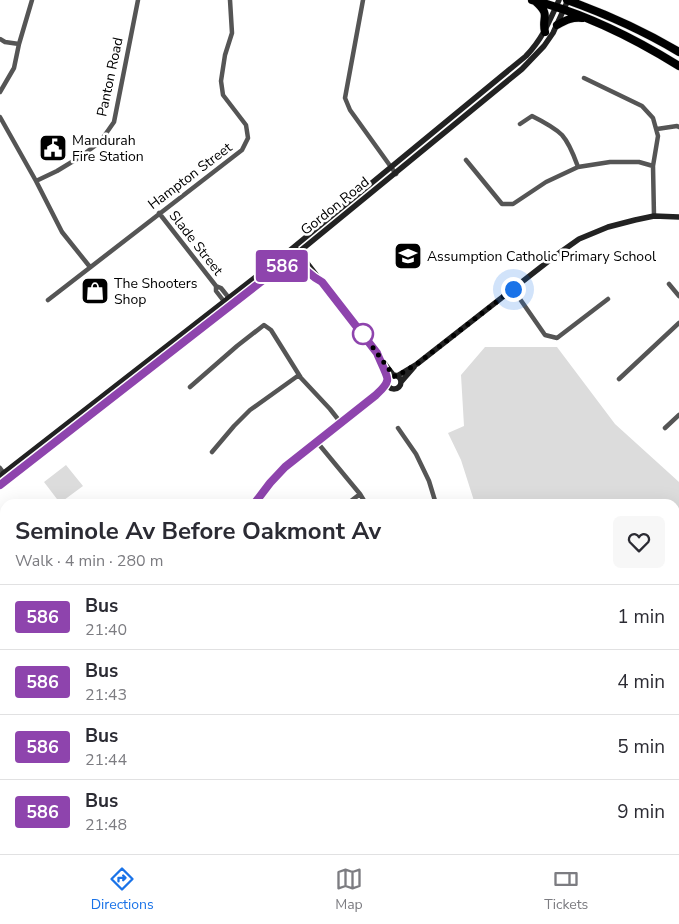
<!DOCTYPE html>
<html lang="en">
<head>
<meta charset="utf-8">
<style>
  :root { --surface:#fff; --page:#f7f7f7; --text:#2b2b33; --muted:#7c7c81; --line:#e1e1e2; --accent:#1a73e8 }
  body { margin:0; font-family:"Nunito Sans",sans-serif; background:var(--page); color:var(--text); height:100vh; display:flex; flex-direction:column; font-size:19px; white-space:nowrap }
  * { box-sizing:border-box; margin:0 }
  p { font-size:16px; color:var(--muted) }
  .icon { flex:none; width:28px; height:28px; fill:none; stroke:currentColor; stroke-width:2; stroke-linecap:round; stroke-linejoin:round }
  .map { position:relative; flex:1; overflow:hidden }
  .sheet { position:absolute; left:0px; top:499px; width:680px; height:356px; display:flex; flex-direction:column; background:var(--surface); border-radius:15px 15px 0 0; box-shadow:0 5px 20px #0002 }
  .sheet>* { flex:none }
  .badge { padding:0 10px; border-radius:4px; font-size:18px; line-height:32px }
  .you { position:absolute; width:25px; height:25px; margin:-12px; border:4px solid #fff; border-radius:50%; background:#1a73e8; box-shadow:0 0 0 8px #1a73e833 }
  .map>.badge { position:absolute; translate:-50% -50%; box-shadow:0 0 0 2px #fff }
  .round { display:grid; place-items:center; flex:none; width:52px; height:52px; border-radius:8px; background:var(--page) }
  .overview { display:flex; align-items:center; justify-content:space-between; height:85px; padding:0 15px }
  h1 { font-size:24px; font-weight:700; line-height:38px }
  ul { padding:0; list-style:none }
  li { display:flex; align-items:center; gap:15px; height:65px; padding:0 15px; border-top:1px solid var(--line) }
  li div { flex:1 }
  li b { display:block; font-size:19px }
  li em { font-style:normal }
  li .badge { min-width:55px; font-weight:700; text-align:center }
  .menu { display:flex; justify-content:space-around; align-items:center; height:70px; border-top:1px solid var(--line); background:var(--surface); font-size:14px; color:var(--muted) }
  .menu a { display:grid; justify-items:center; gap:2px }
  .menu .selected { color:var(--accent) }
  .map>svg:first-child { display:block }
  .green { fill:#dcdcdc }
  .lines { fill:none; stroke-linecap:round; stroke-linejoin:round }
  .highway-casing { stroke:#dbdbdb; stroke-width:9 }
  .street { stroke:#555; stroke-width:4.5 }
  .secondary { stroke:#222; stroke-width:5.5 }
  .highway { stroke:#000; stroke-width:8 }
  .line-casing { stroke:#fff; stroke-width:11 }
  .line { stroke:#8e44ad; stroke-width:8 }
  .walk { stroke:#000; stroke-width:5; stroke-dasharray:0 9 }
  .stop-dot { fill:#fff; stroke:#8e44ad; stroke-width:2.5 }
  .labels { text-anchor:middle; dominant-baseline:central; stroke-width:5; stroke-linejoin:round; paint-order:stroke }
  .street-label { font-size:14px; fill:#000; stroke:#fff }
  .poi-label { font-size:14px; fill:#000; stroke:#fff; text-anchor:start }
</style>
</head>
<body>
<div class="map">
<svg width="679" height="854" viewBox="0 0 679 854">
  <rect width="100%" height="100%" fill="#fff"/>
  <!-- green -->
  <path class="green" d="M485 347H557L615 424 679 482V721L675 723V504H475L461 460 448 433 464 426 461 375Z
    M66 465 83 486 60 503 44 482Z
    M131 850H193L194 854H115L119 852Z
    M451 850H506L511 854H452Z"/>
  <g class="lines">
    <defs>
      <path id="highway" d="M532 0C584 13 634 38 679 66
        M567 0C606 14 644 31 679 52
        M535 1C552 16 541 16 545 32
        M557 25C566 20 572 17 582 18"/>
    </defs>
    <!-- highway casing -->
    <use href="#highway" class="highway-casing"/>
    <!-- street -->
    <path class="street" d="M363 0 345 98 350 110 396 174
      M0 39 5 42 19 44
      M584 78 642 106 653 118 658 136 653 166 654 216
      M0 92 14 68 19 44 32 0
      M0 117 36 181 62 232 90 267
      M520 124 532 116C542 121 554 127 562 135 570 144 574 156 578 167
      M657 129 677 126 679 127
      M466 160 502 204H513L546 182 578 167 610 162H639L653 166
      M36 181 57 171 80 157 100 142 114 122 138 0
      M159 213 216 286 221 288 233 303
      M669 284 679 296
      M216 286V291L226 304
      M513 289 545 335 557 338 608 299
      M48 300 242 150 248 138 246 125 223 95 221 81 225 55 232 33 230 0
      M619 379 679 323
      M190 387 237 346 264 325 271 330 301 378 330 409 341 423
      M398 428 416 454 429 481 436 504
      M665 428 679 415
      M317 442 360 494 366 504
      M212 452 234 426 250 410 299 375
      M0 468 6 476
      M347 504 360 494
      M675 727 679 725
      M675 796 679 793
      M328 850 329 854
      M445 850 446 854
      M535 850 539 854
      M279 854 298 850
      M589 854 593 850"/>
    <!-- secondary -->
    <path class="secondary" d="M297 250 394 376
      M293 255C301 265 308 275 320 281
      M379 360 388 380
      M387 382a7 7 0 1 1 14 0a7 7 0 1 1-14 0Z
      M397 376 417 364 555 256 579 239 608 227 635 220 654 216 679 217
      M401 382 414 367
      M0 476 289 251 526 56C543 38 549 22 559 0
      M0 485 289 260 522 69 544 46 553 33 568 0
      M254 504 270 483 285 467 376 395 387 383
      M203 854V850"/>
    <!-- highway -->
    <use href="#highway" class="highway"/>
  </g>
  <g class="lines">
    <defs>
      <path id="line" d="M0 485 294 256C302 267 310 276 322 282L377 353C379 359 389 377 387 381 386 386 380 391 376 395L285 467 270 483 254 504"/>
    </defs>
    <!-- line casing -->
    <use href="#line" class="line-casing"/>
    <!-- line -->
    <use href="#line" class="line"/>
    <!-- walk -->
    <path class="walk" d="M363 334 360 330 394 376H397L417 364 513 289"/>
  </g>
  <!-- icons -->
  <defs>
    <symbol id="civic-square" viewBox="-11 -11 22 22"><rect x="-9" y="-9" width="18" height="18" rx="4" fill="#000" stroke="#fff"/><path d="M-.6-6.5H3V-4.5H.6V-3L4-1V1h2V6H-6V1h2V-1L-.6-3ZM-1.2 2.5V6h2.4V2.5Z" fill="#fff"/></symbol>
    <symbol id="school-square" viewBox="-11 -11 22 22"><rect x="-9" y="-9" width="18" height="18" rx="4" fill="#000" stroke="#fff"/><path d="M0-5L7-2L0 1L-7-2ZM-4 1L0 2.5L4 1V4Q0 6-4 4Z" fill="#fff"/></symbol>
    <symbol id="shop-square" viewBox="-11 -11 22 22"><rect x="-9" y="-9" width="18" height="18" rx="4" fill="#000" stroke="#fff"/><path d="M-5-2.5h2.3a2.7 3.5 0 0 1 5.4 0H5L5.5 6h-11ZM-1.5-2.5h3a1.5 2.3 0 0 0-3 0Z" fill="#fff"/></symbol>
  </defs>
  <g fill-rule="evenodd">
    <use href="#civic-square" x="37" y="132" width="32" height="32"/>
    <use href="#school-square" x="392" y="240" width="32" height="32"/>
    <use href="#shop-square" x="79" y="275" width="32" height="32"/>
  </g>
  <!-- markers -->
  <circle class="stop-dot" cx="363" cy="334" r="10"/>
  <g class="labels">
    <!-- street labels -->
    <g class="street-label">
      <text transform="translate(110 77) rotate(-78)">Panton Road</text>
      <text transform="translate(190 176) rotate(-37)">Hampton Street</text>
      <text transform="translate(335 206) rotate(-39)">Gordon Road</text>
      <text transform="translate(196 243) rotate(52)">Slade Street</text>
    </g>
    <!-- poi labels -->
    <g class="poi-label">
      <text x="72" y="140">Mandurah<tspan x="72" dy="16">Fire Station</tspan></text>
      <text x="427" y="256">Assumption Catholic Primary School</text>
      <text x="114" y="283">The Shooters<tspan x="114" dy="16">Shop</tspan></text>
    </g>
  </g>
</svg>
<div class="you" style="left:513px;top:289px"></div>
<b class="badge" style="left:282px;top:266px;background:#8e44ad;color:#fff">586</b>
<section class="sheet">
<div class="overview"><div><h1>Seminole Av Before Oakmont Av</h1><p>Walk · 4 min · 280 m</p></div><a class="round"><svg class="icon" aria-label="heart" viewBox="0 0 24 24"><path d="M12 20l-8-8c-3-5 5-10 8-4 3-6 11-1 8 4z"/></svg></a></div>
<ul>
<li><span class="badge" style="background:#8e44ad;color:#fff">586</span><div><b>Bus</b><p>21:40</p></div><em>1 min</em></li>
<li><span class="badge" style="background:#8e44ad;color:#fff">586</span><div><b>Bus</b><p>21:43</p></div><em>4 min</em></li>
<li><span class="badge" style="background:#8e44ad;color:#fff">586</span><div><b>Bus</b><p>21:44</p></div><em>5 min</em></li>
<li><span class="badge" style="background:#8e44ad;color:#fff">586</span><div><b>Bus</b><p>21:48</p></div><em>9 min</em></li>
</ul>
</section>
</div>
<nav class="menu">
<a class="selected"><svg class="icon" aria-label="directions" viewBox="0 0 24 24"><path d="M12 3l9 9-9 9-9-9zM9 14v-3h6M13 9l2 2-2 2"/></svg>Directions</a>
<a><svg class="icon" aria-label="map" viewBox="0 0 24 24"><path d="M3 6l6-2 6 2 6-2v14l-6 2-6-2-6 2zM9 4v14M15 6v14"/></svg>Map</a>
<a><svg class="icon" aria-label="tickets" viewBox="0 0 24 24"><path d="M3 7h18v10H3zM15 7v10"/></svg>Tickets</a>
</nav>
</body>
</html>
